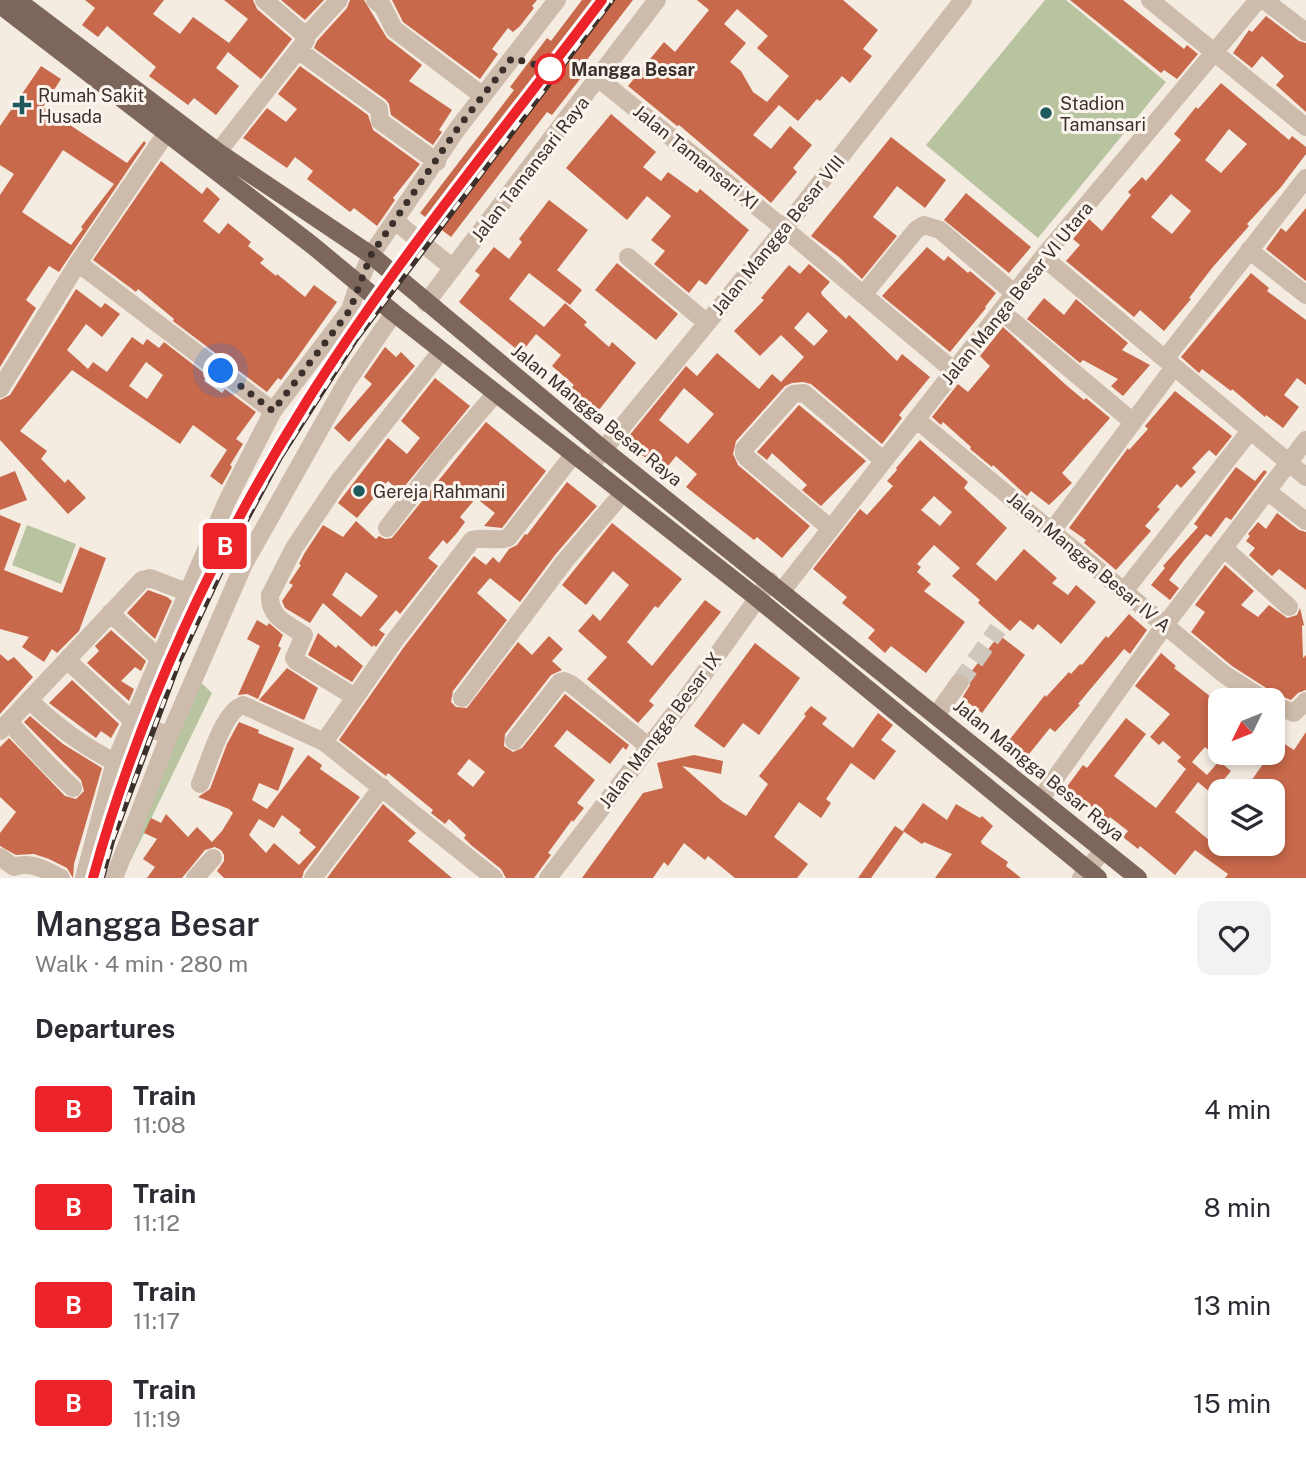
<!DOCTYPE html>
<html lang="en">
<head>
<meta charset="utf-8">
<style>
  :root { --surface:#fff; --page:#f2f2f3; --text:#2b2b33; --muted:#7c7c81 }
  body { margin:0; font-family:"Public Sans",sans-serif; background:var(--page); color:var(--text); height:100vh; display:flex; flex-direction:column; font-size:26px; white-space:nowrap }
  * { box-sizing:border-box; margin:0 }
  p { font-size:23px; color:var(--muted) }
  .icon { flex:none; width:38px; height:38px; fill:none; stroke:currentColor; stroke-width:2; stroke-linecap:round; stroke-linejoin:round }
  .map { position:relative; height:878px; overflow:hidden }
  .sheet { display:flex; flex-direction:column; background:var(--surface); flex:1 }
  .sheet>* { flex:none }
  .badge { padding:0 14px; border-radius:5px; font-size:24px; line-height:46px }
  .needle { width:46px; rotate:227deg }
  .controls { position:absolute; left:1208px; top:688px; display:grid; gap:14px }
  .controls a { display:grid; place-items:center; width:77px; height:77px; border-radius:14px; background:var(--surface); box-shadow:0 4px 10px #0003; font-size:35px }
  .you { position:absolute; width:35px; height:35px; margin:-18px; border:5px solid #fff; border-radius:50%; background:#1a73e8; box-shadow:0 0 0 10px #1a73e833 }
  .map>.badge { position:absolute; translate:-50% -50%; box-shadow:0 0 0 4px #fff }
  h2 { padding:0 35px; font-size:26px; line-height:63px }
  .round { display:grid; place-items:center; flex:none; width:74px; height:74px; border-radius:14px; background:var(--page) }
  .summary { display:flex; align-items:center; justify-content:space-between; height:119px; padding:0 35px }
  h1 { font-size:33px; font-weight:600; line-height:52px }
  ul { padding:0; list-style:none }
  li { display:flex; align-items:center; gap:21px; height:98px; padding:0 35px }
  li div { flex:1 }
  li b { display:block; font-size:26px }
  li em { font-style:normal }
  li .badge { min-width:77px; font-weight:700; text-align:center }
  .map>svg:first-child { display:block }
  .green { fill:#b8c4a0 }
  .building { fill:#c8694b; fill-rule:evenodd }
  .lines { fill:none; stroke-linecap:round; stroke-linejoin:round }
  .minor-tunnel { stroke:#cfc6bd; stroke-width:18; stroke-dasharray:18 9; stroke-linecap:butt }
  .minor { stroke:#cdbbac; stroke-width:18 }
  .major { stroke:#7d675c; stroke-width:18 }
  .rail-casing { stroke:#3b302b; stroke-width:6 }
  .rail { stroke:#fbf5ee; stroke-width:3.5; stroke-dasharray:10; stroke-linecap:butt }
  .line-casing { stroke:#fff; stroke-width:16 }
  .line { stroke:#ec2329; stroke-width:10 }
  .walk { stroke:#3b302b; stroke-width:7; stroke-dasharray:0 12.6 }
  .stop-dot { fill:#fff; stroke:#ec2329; stroke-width:3.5 }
  .poi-dot { fill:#1f5a5e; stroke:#fbf5ee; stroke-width:2.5 }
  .labels { text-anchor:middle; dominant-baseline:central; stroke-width:6; stroke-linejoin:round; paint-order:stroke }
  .stop-label { font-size:18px; font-weight:bold; fill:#3b302b; stroke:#fbf5ee; text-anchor:start }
  .poi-label { font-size:18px; fill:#3b302b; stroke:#fbf5ee; text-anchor:start }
  .street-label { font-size:18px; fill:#3b302b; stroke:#fbf5ee }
</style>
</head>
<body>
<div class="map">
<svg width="1306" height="878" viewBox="0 0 1306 878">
  <rect width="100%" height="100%" fill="#f4ebe1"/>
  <!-- green -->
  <path class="green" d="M1045 0H1066L1166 82 1038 238 926 145Z
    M27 525 76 544 61 584 12 565Z
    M195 677 212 693 131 860 116 850Z"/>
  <!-- building -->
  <path class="building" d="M85 0H164L153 14 180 34 193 17 229 43 248 19 224 0H253L257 9 292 39 261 79 228 52 216 68 239 86 216 115 194 98 188 105 149 76 156 67 107 26 98 37 82 25 95 8Z
    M281 0H324L305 20Z
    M350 0H364L387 38 422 65 409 81 452 110 439 130 442 132 433 145 391 115 389 104 386 100 314 48 317 41 347 8Z
    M392 0H537L532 6 534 8 520 26 513 32 508 28 492 49 498 54 480 79 403 22Z
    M582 0H633L586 61 591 65 552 115 547 112 451 237 420 213 514 90 510 87 547 38 551 41Z
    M697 0H843L878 30 863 49 872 56 850 83 842 76 820 101 817 99 798 121 779 105 753 135 771 149 790 126 812 145 793 168 797 172 771 203 679 125 677 126 628 86 664 42 675 52 709 10ZM737 9 768 36 757 48 789 76 767 102 753 92 741 71 730 62 746 43 724 24Z
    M1070 0H1123L1184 49 1187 45 1198 54 1177 79 1164 70 1161 73Z
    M1266 16 1299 41 1306 43V112L1276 85 1284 76 1262 56 1252 68 1233 53 1249 30 1252 32Z
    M41 66 61 79 43 107 127 163 144 141 146 143 59 272 49 266 26 300 36 308 0 367V195L14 174 0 165V126ZM63 150 114 184 81 227 83 229 71 245 22 212Z
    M300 66 368 115 373 130 420 164 393 198 395 200 377 226 354 208 350 212 307 179 313 171 295 157 287 168 243 138 267 108 286 122 297 109 278 94Z
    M1221 83 1289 140 1292 136 1306 147V154L1281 187 1247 224 1249 226 1212 268 1189 298 1191 299 1164 331 1140 310 1134 317 1066 261 1080 245 1073 239 1089 219 1102 231 1131 195 1128 192 1142 177 1146 181 1181 140 1174 134 1196 107 1198 109ZM1229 129 1247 144 1221 173 1205 160ZM1171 194 1191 211 1172 234 1151 217Z
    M611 114 656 152 643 167 661 181 668 172 697 193 700 189 749 230 706 285 699 280 689 293 654 264 665 251 651 240 671 216 647 196 627 220 566 168Z
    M891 137 946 180 925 208 897 186 873 217 897 236 862 279 839 257 811 236Z
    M161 161 202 194 207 187 220 199 203 221 219 234 228 223 251 242 248 246 264 259 260 263 276 276 277 274 305 297 314 285 337 302 287 372 281 380 278 378 267 392 173 321 174 319 138 289 136 292 93 260Z
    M966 193 1031 247 1009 273 944 220Z
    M549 200 588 230 557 270 582 290 570 305 529 273 509 299 544 327 565 303 587 322 584 325 609 347 612 342 636 363 595 415 568 391 574 385 552 366 561 355 536 334 521 353 459 302 480 275 475 271 494 247 509 259 522 242 519 239Z
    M1306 208V281L1266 249 1281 228 1286 232Z
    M927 247 944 261 948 256 968 273 970 271 996 293 985 307 986 308 950 352 882 296Z
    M617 263 678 314 656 340 595 290Z
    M809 264 830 282 821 292 822 295 846 319 849 315 897 361 902 354 930 377 899 415 902 418 882 444 811 384 803 382 792 383 785 386 736 441 733 454 738 465 810 526 782 558 757 537 754 540 686 487 697 474 676 456 664 471 624 442 686 366 697 376 717 353 759 389 772 374 781 382 804 357 781 335 760 356 734 331 764 300 761 298 789 265 800 274ZM808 312 828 331 814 346 794 328ZM684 388 714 414 688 444 659 420Z
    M1251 273 1269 288 1267 291 1306 320V385L1297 378 1284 395 1299 407 1283 428 1266 415 1265 417 1232 389 1231 391 1202 369 1199 373 1181 357Z
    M76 289 101 308 105 303 120 314 102 337 86 324 67 350 88 369 93 362 107 372 132 337 143 345 147 339 159 348 164 342 208 376 204 381 222 393 225 389 256 412 236 439 243 444 230 465 232 467 222 485 210 476 227 450 193 425 180 444 72 370 20 431 47 451 41 459 65 483 68 479 86 498 68 514 0 440V400L10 395ZM146 362 163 375 147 399 129 386Z
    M1044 298 1064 315 1076 299 1128 343 1122 350 1150 365 1123 396 1111 386 1118 379 1083 360 1080 363 1027 319Z
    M1003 327 1066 385 1084 400 1086 398 1110 418 1062 473 1072 483 1049 505 1031 491 1027 496 993 465 992 467 970 449 971 447 943 422 941 425 932 417 958 384 968 392 990 366 980 356Z
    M385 347 396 357 401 352 415 366 349 442 334 428 372 384 364 377Z
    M435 378 470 406 400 492 388 481 357 518 338 503 388 438 407 454 420 438 401 421Z
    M1175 391 1232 436 1216 456 1209 450 1192 468 1196 472 1181 488 1177 484 1157 507 1160 509 1145 526 1151 531 1116 570 1084 543 1086 540 1069 528 1128 448 1129 450 1148 429 1145 426Z
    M799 405 866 461 821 506 802 490 807 485 772 453 767 460 757 452Z
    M486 422 546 471 502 528 484 526 495 513 476 498 460 517 465 522 457 533 447 544 443 540 428 558 438 566 400 614 396 610 379 630 385 634 376 647 374 645 372 647 323 603 310 623 285 608 282 601 293 585 289 583 301 565 299 564 304 554 323 525 343 537 356 521 376 539 379 536 385 539 392 538ZM346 572 378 596 361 617 332 595Z
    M920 440 968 482 964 488 1007 528 976 564 996 581 1024 549 1057 578 1052 583 1068 595 1076 585 1096 602 1061 644 1038 624 1033 630 1020 620 1010 631 978 603 980 600 952 576 960 568 934 545 917 564 921 567 917 572 931 584 924 591 965 622 926 673 891 646 885 653 868 638 875 630 842 603 847 597 813 569 860 509 867 515 893 486 887 481 897 470 896 468ZM934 496 952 512 940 526 921 510Z
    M1236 467 1255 481 1264 470 1267 472 1231 520 1226 517 1211 537 1206 534 1185 559 1169 580 1179 588 1170 600 1151 585 1165 568 1163 566 1198 527 1194 524Z
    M15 471 27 500 0 510V477Z
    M567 482 597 506 555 555 520 602 490 578 477 593 507 620 453 691 451 702 456 707 467 708 518 642 532 655 549 636 563 649 552 661 562 670 551 675 505 734 504 746 513 752 522 748 565 694 629 745 626 750 623 747 610 764 567 730 554 746 595 780 577 803 584 808 573 822 572 820 548 853 551 855 534 878H506L501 869 471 845 464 838 466 835 449 819 445 824 431 813 433 810 388 773 386 776 339 740 404 647 474 556 486 565 493 557 499 563 509 549 517 545 525 534 527 535ZM469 759 485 772 473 787 457 774Z
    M1277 513 1299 530 1306 532V590L1279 569 1272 576 1249 555 1255 548 1246 541 1250 536 1248 534 1258 522 1266 529Z
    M0 515 21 524 4 570 62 593 80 547 106 558 79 631 57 653 52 649 44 662 22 647 29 637 0 629Z
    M612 523 682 579 658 608 655 606 627 642 652 666 705 600 721 612 649 701 654 705 638 723 587 679 607 657 578 631 593 614 600 621 629 585 613 571 586 605 562 585Z
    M1225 565 1254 591 1241 605 1258 617 1269 605 1287 618 1297 615 1300 608 1304 625 1302 626 1303 658 1306 655V690L1298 693 1291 700 1274 693 1232 666 1191 632 1205 612 1195 605Z
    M148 590 167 597 172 601 155 639 127 613Z
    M1129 614 1147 630 1130 654 1124 649 1078 704 1080 705 1055 732 1050 728 1025 759 1006 744 1045 695 1046 697 1069 672 1071 674 1080 664 1082 665 1106 636 1108 638Z
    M257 620 267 626 269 623 283 635 278 646 281 648 258 699 247 694 238 695 260 646 247 639Z
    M111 630 146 661 141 671 135 667 121 681 134 689 129 701 87 663 99 651 95 646Z
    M318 633 336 648 338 645 363 666 352 682 308 655Z
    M999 635 1025 655 982 713 962 698 970 685 968 676Z
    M755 643 800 678 759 735 743 723 724 748 694 726Z
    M1161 653 1176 666 1174 668 1220 704V759L1205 747 1192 762 1207 775 1219 761 1231 771 1212 794 1198 782 1175 812 1209 840 1220 825V844H1272V791H1244L1263 764 1248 752H1272L1280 741 1294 750 1306 732V878H1225L1228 874 1195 850 1175 875 1140 846 1138 849 1123 837 1128 831 1110 817 1108 819 1066 788 1083 765 1087 768 1126 718 1146 734 1114 776 1156 808 1186 769 1177 761 1181 757 1163 741 1159 745 1150 737 1170 714 1135 686Z
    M0 654 8 661 14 657 33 677 0 714Z
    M287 668 318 688 304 720 259 700Z
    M72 680 119 724 111 738 101 731 96 738 49 703Z
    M811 706 827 718 822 724 853 748 878 713 893 725 881 740 896 751 874 780 851 763 826 799 831 803 821 818 799 802 774 837 808 864 797 878H735L708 856 705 860 684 843 668 866 664 862 653 878H582L643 793 663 788 657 763 694 755 723 761 721 774 682 766 723 802 746 816 768 784 759 776 806 716 804 714Z
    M30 716 63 744 102 768 74 864 73 878 67 868 49 859 34 854 16 855 0 846V833L16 812 0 797V747L9 738 65 796 76 799 84 791 81 780 24 722Z
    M239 722 259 730 258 733 294 748 278 791 259 783 252 800 267 809 308 755 322 765 320 769 360 797 304 871 302 878H224L217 871 224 861V855L221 850 215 847 205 850 182 878H147L155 867 143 859 157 839 144 833 151 818 161 823 166 814 188 837 197 827 212 842 222 831 233 813 229 809 198 797 210 789 227 744ZM282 815 301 830 299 833 316 847 299 865 274 843 266 853 249 835 259 819 274 828Z
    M923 803 947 820 956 804 980 818 982 816 993 826 981 841 982 844 1008 862 1006 866 1021 878H935L952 854 924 842 922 844 903 831Z
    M383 804 416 833 408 841 452 878H327Z
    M895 826 904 832 871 878H858Z"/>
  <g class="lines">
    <!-- minor-tunnel -->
    <path class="minor-tunnel" d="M959 683 998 629"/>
    <!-- minor -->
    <path class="minor" d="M375 0 383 7 394 29 483 96
      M1150 0 1306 127
      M1264 0 1306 32
      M306 36 339 0
      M298 50 379 109 380 121 437 162
      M599 79 797 239 954 371
      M218 152 306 40V36L264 0
      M395 221 453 268
      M1249 250 1306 295
      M628 257 707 323
      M1043 257 1306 477
      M78 263 273 411
      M863 295 916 230 924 225 940 230 1015 294
      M426 303 657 0
      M1002 312 1133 422
      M1165 359 1306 178
      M0 389 78 263 167 132
      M916 419 1225 675 1265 700
      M590 466 784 229 963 0
      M1268 492 1306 521
      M387 528 441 457 496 393
      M830 528 747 458 744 454V449L793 394 804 393 883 460
      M1052 531 1174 367
      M1224 548 1289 607
      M1125 590 1250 431
      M782 591 1043 257 1258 0
      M110 613 160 659
      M67 660 133 721 169 736
      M355 697 296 661 294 658 304 635C288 624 269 618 270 595L294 548 339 481 435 359
      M462 698 564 562 616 501
      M29 700C54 724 84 747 115 762
      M1272 704 1294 713 1306 701
      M937 714 959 683
      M9 722C30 745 49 767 73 788
      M0 731 142 580 150 578 189 593
      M514 741 560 682 564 681 571 684 648 746
      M324 742 395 640 472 540C482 536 495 542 508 538L574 454
      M200 784C208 765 223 711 243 705L324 742 494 878
      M1041 798 1165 625 1306 440
      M0 857 14 867C31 861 46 870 61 878
      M84 878 115 762 227 501 273 411 350 310 358 285 371 255 380 242 458 128 557 0
      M114 878 169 736 244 564 346 383 394 313
      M195 878 213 858
      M313 878 382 787
      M548 878 690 693 770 581
      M1081 878 1103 850"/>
    <!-- major -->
    <path class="major" d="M17 0 218 152 371 255 604 450 1138 878
      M0 5 312 245 394 313 757 598 1098 878"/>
    <defs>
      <path id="rail" d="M102 878 112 841 179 661 236 539 279 459 356 339 612 0"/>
    </defs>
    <!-- rail casing -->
    <use href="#rail" class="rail-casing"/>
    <!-- rail -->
    <use href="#rail" class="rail"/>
  </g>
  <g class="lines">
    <defs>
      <path id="line" d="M93 878C139 711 215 547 307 401 395 261 502 132 602 0"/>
    </defs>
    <!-- line casing -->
    <use href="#line" class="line-casing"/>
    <!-- line -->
    <use href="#line" class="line"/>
    <!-- walk -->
    <path class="walk" d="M221 371 273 411 350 310 371 255 458 128 512 58 550 69"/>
  </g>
  <!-- markers -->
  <circle class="stop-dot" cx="550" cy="69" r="14"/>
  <g class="poi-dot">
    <path d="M18.5 94.5h7v7h7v7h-7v7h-7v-7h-7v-7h7z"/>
    <circle cx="1046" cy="113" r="7"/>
    <circle cx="359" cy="491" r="7"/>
  </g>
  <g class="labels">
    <!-- stop labels -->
    <g class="stop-label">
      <text x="571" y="69">Mangga Besar</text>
    </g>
    <!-- poi labels -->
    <g class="poi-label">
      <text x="38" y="95">Rumah Sakit<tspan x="38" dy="21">Husada</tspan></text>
      <text x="1060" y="103">Stadion<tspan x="1060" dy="21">Tamansari</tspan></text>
      <text x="373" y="491">Gereja Rahmani</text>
    </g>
    <!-- street labels -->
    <g class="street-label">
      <text transform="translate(696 157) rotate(39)">Jalan Tamansari XI</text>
      <text transform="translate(530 169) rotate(-52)">Jalan Tamansari Raya</text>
      <text transform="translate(778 235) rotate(-51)">Jalan Mangga Besar VIII</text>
      <text transform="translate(1017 293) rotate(-51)">Jalan Manga Besar VI Utara</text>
      <text transform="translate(597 415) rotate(39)">Jalan Mangga Besar Raya</text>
      <text transform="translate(1089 562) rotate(40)">Jalan Mangga Besar IV A</text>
      <text transform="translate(660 730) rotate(-53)">Jalan Mangga Besar IX</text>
      <text transform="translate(1039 770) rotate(39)">Jalan Mangga Besar Raya</text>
    </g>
  </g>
</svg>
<div class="controls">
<a><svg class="needle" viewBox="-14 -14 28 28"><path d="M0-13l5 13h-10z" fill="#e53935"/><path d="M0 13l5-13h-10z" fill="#7c7c81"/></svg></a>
<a><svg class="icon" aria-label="layers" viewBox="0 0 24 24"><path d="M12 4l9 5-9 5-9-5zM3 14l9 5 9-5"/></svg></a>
</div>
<div class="you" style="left:221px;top:371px"></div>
<b class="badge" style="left:225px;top:546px;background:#ec2329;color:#fff">B</b>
</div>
<section class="sheet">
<div class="summary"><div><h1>Mangga Besar</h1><p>Walk · 4 min · 280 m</p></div><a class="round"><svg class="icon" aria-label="heart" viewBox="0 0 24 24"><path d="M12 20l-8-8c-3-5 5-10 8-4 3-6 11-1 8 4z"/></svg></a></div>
<h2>Departures</h2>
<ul>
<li><span class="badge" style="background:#ec2329;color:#fff">B</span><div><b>Train</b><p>11:08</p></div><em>4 min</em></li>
<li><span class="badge" style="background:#ec2329;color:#fff">B</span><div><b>Train</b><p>11:12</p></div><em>8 min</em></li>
<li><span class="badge" style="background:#ec2329;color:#fff">B</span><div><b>Train</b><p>11:17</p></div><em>13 min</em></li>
<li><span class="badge" style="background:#ec2329;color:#fff">B</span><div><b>Train</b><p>11:19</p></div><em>15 min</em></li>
</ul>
</section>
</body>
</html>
